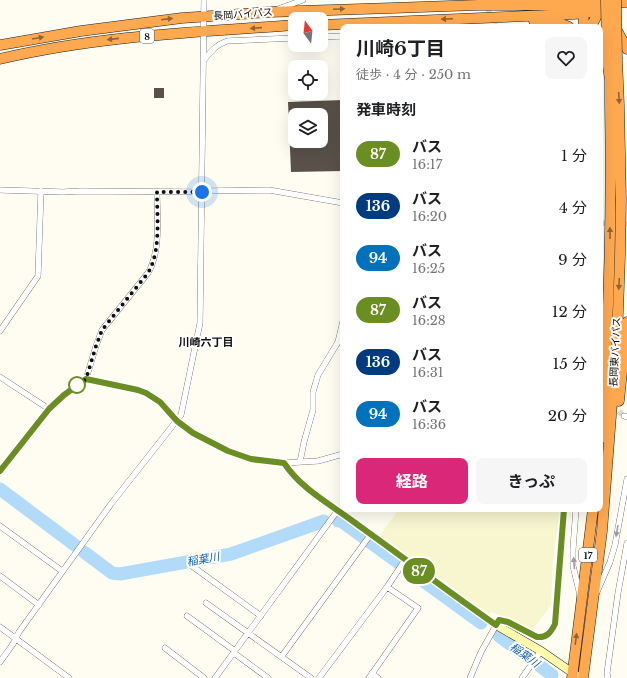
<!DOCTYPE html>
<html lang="ja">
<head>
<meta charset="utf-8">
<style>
  :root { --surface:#fff; --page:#f6f6f6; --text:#202124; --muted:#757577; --accent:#db2777 }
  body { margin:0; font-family:"Libre Baskerville","Noto Sans JP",serif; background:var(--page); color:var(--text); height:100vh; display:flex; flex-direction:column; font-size:15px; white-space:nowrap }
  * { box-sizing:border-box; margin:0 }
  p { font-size:13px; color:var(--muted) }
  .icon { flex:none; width:22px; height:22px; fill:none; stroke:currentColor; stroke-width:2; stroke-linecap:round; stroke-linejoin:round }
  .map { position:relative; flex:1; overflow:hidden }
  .panel { position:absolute; left:340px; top:24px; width:263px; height:488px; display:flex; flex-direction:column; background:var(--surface); border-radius:8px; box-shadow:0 4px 16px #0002 }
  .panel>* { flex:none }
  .badge { padding:0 8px; border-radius:13px; font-size:14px; line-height:26px }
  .needle { width:26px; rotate:345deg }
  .controls { position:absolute; left:288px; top:12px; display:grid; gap:8px }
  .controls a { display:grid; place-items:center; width:40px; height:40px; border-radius:8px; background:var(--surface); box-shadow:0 4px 16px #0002; font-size:20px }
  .you { position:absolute; width:20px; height:20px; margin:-10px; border:3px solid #fff; border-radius:50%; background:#1a73e8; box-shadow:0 0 0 6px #1a73e833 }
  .map>.badge { position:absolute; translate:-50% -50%; box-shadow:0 0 0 2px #fff }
  h2 { padding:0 16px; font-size:15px; line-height:36px }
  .round { display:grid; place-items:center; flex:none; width:42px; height:42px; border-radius:8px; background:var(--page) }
  .headline { display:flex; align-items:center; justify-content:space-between; height:68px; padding:0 16px }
  h1 { font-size:19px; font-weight:700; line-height:30px }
  .primary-button { display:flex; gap:8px; margin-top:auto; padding:8px 16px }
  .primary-button a { flex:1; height:46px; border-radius:8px; background:var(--accent); color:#fff; font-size:16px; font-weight:700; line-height:46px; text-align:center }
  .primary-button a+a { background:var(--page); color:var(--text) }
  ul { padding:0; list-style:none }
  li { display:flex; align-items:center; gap:12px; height:52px; padding:0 16px }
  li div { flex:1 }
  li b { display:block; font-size:15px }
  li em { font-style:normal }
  li .badge { min-width:44px; font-weight:700; text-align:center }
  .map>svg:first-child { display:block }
  .farmland { fill:#f8f6cf }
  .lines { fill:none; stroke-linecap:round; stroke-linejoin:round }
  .river { stroke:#b2dbfa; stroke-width:13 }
  .building { fill:#59514a; fill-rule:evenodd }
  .street-tunnel { stroke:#dbd9cf; stroke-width:5.5; stroke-dasharray:5.5 3; stroke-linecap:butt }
  .street-casing { stroke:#424242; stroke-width:6 }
  .secondary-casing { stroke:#313131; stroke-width:9 }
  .highway-casing { stroke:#202020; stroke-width:11 }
  .street { stroke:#fff; stroke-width:5.5 }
  .secondary { stroke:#fffaac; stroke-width:8 }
  .highway { stroke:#fea950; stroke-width:10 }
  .highway-bridge-casing { stroke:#202020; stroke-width:11; stroke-linecap:butt }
  .highway-bridge { stroke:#fea950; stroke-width:10 }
  .oneway { fill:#926433 }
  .oneway2 { fill:#9f9f9f }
  .line-casing { stroke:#fff; stroke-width:9 }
  .line { stroke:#6b8e23; stroke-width:6 }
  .walk { stroke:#0f0f0f; stroke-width:4; stroke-dasharray:0 7.2 }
  .stop-dot { fill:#fff; stroke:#6b8e23; stroke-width:2 }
  .labels { text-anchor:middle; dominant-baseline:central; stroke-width:4; stroke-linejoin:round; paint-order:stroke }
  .shield { fill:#fff; stroke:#575757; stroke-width:1 }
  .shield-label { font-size:9px; font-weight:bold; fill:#0f0f0f }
  .street-label { font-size:10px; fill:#0f0f0f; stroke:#fff }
  .neighbourhood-label { font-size:11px; font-weight:bold; fill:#0f0f0f; stroke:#fff }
  .water-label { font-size:11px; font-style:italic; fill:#0e5eab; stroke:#fff }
</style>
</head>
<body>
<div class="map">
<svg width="627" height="678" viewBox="0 0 627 678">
  <rect width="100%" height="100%" fill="#fffdf1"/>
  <!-- farmland -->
  <path class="farmland" d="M399 509H560L553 559 551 605 532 631 512 620 491 612 489 614 380 535Z"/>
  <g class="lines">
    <!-- river -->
    <path class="river" d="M0 489 76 546
      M338 521H341L481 623
      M84 552 112 573 120 574 231 554 324 521
      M499 636 552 675"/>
  </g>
  <!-- building -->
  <path class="building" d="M154 88H164V98H154Z
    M343 100V171L291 172 288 102ZM295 115H321V141H295Z"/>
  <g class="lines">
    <!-- street-tunnel -->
    <path class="street-tunnel" d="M484 0 496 27
      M600 223 627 224
      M612 406 624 416"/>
    <defs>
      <path id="street" d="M278 9 303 0
        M321 37 343 36
        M204 60C211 51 216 45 227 41L295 38
        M0 190 63 192 81 191 202 192 206 191 269 190 343 203
        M0 331 38 276 41 191
        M0 377 49 409
        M86 379 146 393 159 402 177 421 193 433 228 451 240 456 251 459 284 463 318 461 343 454
        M624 416 627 417
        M300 462 304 442 313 410V392L318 375 338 342 343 321
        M284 463C302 490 332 505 358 525 404 558 449 592 496 625
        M0 471 49 409 64 395 86 379 96 346 102 330 148 273C161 251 157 218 157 192
        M576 509 573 549V566L580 595
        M0 526 62 571
        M192 566 261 616
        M0 576 39 605
        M597 592 610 562 615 545 627 479
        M206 603 311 678
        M187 616 235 651
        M0 627 69 678
        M165 648 204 678
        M234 653 268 678
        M282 656 371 534
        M0 662 13 644 19 632 111 504 181 415 200 323 204 0
        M372 673 378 678
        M215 678 338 510
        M319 678 387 587
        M369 678 418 608 387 587 405 560
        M470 678 481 652 499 620C509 623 535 638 542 637 549 636 552 629 555 624L564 509
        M522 678 541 651
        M608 678 607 673 618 593 627 543"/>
      <path id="secondary" d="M496 625 541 651 580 678"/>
      <path id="highway" d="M583 6 584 27
        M534 21 556 22 569 27
        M321 25 574 14 608 10
        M591 27 601 7
        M615 27 627 49
        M0 45 81 31 182 18 270 12 392 8 478 5H583L627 2
        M0 59C97 36 196 32 295 25
        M619 401 627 322
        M600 439C609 328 612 217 610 106V80L607 60
        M572 678 593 509
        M583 678 602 531 617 339 620 257 621 200 619 105 617 59"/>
    </defs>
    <!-- street casing -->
    <use href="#street" class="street-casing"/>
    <!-- secondary casing -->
    <use href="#secondary" class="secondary-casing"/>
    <!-- highway casing -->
    <use href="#highway" class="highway-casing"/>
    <!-- street -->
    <use href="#street" class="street"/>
    <!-- secondary -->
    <use href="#secondary" class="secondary"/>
    <!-- highway -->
    <use href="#highway" class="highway"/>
    <defs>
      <path id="highway-bridge" d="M606 0 607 60
        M616 0 617 59"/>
    </defs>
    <!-- highway-bridge casing -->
    <use href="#highway-bridge" class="highway-bridge-casing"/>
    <!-- highway-bridge -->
    <use href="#highway-bridge" class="highway-bridge"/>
  </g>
  <!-- one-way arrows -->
  <defs><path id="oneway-solid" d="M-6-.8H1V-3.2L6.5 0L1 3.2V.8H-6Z"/></defs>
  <g class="oneway">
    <use href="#oneway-solid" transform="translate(339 9) rotate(-2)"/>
    <use href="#oneway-solid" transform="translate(167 19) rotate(-7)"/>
    <use href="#oneway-solid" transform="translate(447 19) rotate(177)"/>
    <use href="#oneway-solid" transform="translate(256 28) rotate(176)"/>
    <use href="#oneway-solid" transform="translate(38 38) rotate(-10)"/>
    <use href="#oneway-solid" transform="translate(113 39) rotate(174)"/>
    <use href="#oneway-solid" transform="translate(619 98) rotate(87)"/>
    <use href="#oneway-solid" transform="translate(610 233) rotate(-90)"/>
    <use href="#oneway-solid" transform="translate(619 284) rotate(93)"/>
    <use href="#oneway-solid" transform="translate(576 639) rotate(-82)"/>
  </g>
  <g class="oneway2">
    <use href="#oneway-solid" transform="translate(617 531) rotate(100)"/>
    <use href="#oneway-solid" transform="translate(574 563) rotate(-94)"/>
  </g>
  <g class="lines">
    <defs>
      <path id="line" d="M0 471 49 409 64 395 86 379 138 390 146 393 160 402 177 421 193 433 228 451 251 459 284 463C302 490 332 505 358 525 404 558 449 592 496 625L499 620 508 622 537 637C547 638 551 632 555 624L564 509"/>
    </defs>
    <!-- line casing -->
    <use href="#line" class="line-casing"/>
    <!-- line -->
    <use href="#line" class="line"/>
    <!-- walk -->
    <path class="walk" d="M77 385 75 387 86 379 96 346 102 330 148 273C161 251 157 218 157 192H202"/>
  </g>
  <!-- markers -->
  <circle class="stop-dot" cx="77" cy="385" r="8"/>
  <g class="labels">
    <!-- shield labels -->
    <g class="shield">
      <rect x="140" y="29" width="14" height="14" rx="3"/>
      <rect x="579" y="548" width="18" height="14" rx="3"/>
    </g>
    <g class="shield-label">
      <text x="147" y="36">8</text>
      <text x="588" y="555">17</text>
    </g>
    <!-- street labels -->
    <g class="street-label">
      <text transform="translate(243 14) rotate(-4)">長岡バイパス</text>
      <text transform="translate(615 352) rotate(-87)">長岡東バイパス</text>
    </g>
    <!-- neighbourhood labels -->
    <g class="neighbourhood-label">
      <text x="206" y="342">川崎六丁目</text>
    </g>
    <!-- water labels -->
    <g class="water-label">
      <text transform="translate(203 559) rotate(-10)">稲葉川</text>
      <text transform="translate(525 655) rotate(36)">稲葉川</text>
    </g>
  </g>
</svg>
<div class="controls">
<a><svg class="needle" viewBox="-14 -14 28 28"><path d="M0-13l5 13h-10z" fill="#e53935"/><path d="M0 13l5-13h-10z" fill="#757577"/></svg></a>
<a><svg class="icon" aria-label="locate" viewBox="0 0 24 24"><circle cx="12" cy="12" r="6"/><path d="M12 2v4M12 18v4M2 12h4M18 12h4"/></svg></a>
<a><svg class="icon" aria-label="layers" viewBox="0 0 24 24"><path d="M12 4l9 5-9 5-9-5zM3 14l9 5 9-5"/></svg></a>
</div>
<div class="you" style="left:202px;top:192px"></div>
<b class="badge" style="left:419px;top:571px;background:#6b8e23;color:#fff">87</b>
<section class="panel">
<div class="headline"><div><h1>川崎6丁目</h1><p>徒歩 · 4 分 · 250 m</p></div><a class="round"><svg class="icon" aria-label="heart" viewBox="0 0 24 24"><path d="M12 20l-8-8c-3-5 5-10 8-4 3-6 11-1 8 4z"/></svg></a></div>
<h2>発車時刻</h2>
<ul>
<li><span class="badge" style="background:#6b8e23;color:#fff">87</span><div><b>バス</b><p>16:17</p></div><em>1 分</em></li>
<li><span class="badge" style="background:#003b80;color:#fff">136</span><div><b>バス</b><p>16:20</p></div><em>4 分</em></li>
<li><span class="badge" style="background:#0072bc;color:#fff">94</span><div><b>バス</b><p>16:25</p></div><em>9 分</em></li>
<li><span class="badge" style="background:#6b8e23;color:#fff">87</span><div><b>バス</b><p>16:28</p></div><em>12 分</em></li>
<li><span class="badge" style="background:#003b80;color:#fff">136</span><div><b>バス</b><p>16:31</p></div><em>15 分</em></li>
<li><span class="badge" style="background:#0072bc;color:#fff">94</span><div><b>バス</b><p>16:36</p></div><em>20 分</em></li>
</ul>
<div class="primary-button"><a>経路</a><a>きっぷ</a></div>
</section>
</div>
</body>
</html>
